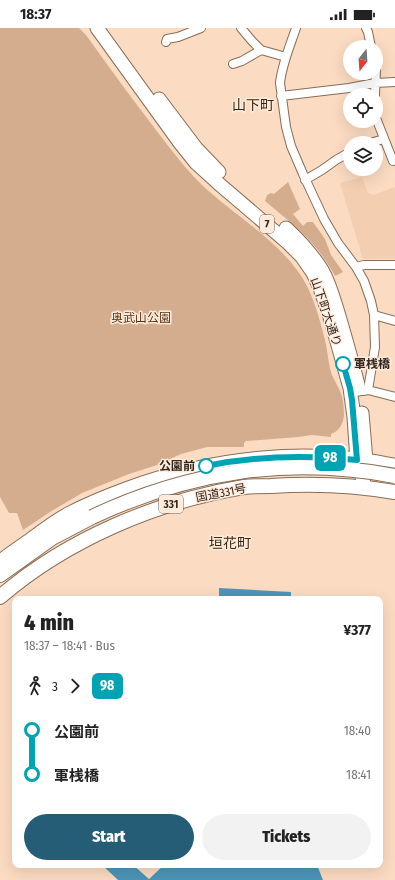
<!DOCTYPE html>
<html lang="en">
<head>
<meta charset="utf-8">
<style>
  :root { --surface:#fff; --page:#f2f2f2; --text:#222; --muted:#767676; --accent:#255d77 }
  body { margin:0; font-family:"Fira Sans Condensed","Noto Sans JP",sans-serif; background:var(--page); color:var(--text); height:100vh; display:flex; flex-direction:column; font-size:15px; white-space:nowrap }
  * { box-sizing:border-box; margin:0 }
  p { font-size:13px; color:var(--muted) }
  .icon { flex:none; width:22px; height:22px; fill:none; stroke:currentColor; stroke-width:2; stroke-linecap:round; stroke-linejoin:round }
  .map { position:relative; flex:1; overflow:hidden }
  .drawer { position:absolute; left:12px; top:568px; width:371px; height:272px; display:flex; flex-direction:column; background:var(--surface); border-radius:8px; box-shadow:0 4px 16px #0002 }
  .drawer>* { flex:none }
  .badge { padding:0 8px; border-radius:6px; font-size:14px; line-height:26px }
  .needle { width:26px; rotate:197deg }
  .tools { position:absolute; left:343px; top:12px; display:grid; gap:8px }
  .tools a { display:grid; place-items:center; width:40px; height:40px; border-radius:50%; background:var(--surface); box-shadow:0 4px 16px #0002; font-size:20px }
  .map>.badge { position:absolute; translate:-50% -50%; box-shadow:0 0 0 2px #fff }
  .legs { display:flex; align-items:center; gap:6px; height:44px; padding:0 12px; font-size:13px }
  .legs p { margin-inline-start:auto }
  .overview { display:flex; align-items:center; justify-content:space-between; height:68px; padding:0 12px }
  h1 { font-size:22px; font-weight:800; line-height:30px }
  .button { display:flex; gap:8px; margin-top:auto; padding:8px 12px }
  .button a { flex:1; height:46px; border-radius:24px; background:var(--accent); color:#fff; font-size:16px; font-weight:800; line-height:46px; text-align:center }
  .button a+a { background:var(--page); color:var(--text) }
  ul { padding:0 12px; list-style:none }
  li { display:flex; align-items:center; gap:14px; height:44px; font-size:15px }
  li i { display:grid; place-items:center; width:6px; height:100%; margin:0 5px; background:currentColor }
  li i::after { content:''; width:10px; height:10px; margin:-5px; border:3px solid; border-radius:50%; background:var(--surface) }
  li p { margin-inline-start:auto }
  li:first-child i { background:linear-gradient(#0000 50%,currentColor 0) }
  li:last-child i { background:linear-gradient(currentColor 50%,#0000 0) }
  .status { display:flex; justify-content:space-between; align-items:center; height:28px; padding:0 20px; background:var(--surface); direction:ltr }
  .status svg { height:11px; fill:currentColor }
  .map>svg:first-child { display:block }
  .built { fill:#f4ceb0 }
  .green { fill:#d4ad8f }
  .water { fill:#4d95b8 }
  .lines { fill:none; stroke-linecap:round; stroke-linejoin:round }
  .minor-casing { stroke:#896d57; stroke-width:10 }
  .primary-casing { stroke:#896d57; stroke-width:15 }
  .trunk-casing { stroke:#896d57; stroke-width:16 }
  .minor { stroke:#fff; stroke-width:8 }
  .primary { stroke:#fff; stroke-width:13 }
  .trunk { stroke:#fff; stroke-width:14 }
  .trunk-bridge-casing { stroke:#896d57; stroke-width:16; stroke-linecap:butt }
  .trunk-bridge { stroke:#fff; stroke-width:14 }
  .line-1-casing { stroke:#fff; stroke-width:9 }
  .line-1 { stroke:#00a3b4; stroke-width:6 }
  .stop-1-dot { fill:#fff; stroke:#00a3b4; stroke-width:2 }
  .labels { text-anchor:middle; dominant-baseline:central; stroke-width:3; stroke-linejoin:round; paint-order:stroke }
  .shield { fill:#ffebdc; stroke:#706156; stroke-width:1 }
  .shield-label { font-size:11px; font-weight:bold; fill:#32261d }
  .street-label { font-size:12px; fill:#32261d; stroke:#ffebdc }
  .park-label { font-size:12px; fill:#593412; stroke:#ffebdc }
  .stop-label { font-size:12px; font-weight:bold; fill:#32261d; stroke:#ffebdc; text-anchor:start }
  .quarter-label { font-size:14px; fill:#3c2410; stroke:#ffebdc }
</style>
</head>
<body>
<div class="status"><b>18:37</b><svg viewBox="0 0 49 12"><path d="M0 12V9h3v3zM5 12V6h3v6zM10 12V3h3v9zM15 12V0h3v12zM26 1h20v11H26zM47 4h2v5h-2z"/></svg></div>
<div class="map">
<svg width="395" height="852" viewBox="0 0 395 852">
  <rect width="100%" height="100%" fill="#fbdbc2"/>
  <!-- built -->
  <path class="built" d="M362 149 368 165 373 167 395 159V231H363L340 155Z"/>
  <!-- green -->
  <path class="green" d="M0 0H79L86 7C109 39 132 71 156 102 170 120 184 139 200 155 231 185 271 207 297 242 312 261 319 289 325 312 328 324 328 336 332 347 334 352 337 356 339 361 343 368 344 379 344 387 343 397 339 403 331 406V409L312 407 298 409 246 413 244 415V419H207L181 426 157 437 129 446 82 465 50 484 23 502 17 485H9L0 469Z
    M288 154 300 181 293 186 303 198 307 194H313L325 211 331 227 343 244 335 248C330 239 324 230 318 222 303 204 283 188 265 173L267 167 271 165 274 166Z"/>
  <!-- water -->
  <path class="water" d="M219 560 291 564V571H219Z
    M102 837H133L149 851 164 837H317L323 852H118Z"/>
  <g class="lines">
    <defs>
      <path id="minor" d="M241 0 252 13 261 22 286 29
        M296 0C290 18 282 36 280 55L286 99 291 118 303 146 324 191 338 215 356 239 364 253 371 273 374 287 375 319 368 362
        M366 0 368 4 371 19
        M166 14 167 11 178 9 201 0
        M233 36 242 33 261 22
        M375 67 376 41
        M281 68 349 60 375 55 395 54
        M376 90 393 133
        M370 115 384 111
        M305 152 322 142 336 132 350 124
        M356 239 364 237H395
        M374 287 395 293
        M363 363 368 362 395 369"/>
      <path id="primary" d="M97 0 180 115 196 135 218 155 287 214 302 229 313 245 320 260 330 289 350 360 354 389 357 432 365 459
        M159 71 196 120 219 144
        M286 200C300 213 312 226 322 242 330 256 334 272 339 288 346 312 353 336 359 361
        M362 385 366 433V443"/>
      <path id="trunk" d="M0 534C10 526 21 519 32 511 44 502 56 493 69 486 88 476 108 468 127 461 212 430 306 419 395 438
        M0 547 52 510 92 489
        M0 569C66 512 157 473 244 459 252 458 262 458 271 458 312 455 354 457 395 464"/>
    </defs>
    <!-- minor casing -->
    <use href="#minor" class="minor-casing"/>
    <!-- primary casing -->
    <use href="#primary" class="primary-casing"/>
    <!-- trunk casing -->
    <use href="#trunk" class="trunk-casing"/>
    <!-- minor -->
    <use href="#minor" class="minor"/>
    <!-- primary -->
    <use href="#primary" class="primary"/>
    <!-- trunk -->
    <use href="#trunk" class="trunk"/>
    <defs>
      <path id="trunk-bridge" d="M92 489C190 443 288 428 395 448"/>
    </defs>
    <!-- trunk-bridge casing -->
    <use href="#trunk-bridge" class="trunk-bridge-casing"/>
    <!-- trunk-bridge -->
    <use href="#trunk-bridge" class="trunk-bridge"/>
  </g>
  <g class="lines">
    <defs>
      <path id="line-1" d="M206 438C255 428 307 427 357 432L352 372 350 360 343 336"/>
    </defs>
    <!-- line-1 casing -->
    <use href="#line-1" class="line-1-casing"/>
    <!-- line-1 -->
    <use href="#line-1" class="line-1"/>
  </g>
  <!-- markers -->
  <g class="stop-1-dot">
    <circle cx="343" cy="336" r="7"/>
    <circle cx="206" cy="438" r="7"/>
  </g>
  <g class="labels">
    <!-- shield labels -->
    <g class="shield">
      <rect x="260" y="187" width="14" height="18" rx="3"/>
      <rect x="159" y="467" width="24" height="18" rx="3"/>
    </g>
    <g class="shield-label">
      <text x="267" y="196">7</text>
      <text x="171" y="476">331</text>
    </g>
    <!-- street labels -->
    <g class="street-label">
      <text transform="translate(326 284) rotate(71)">山下町大通り</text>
      <text transform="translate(221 465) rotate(-11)">国道331号</text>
    </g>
    <!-- park labels -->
    <g class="park-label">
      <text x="141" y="290">奥武山公園</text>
    </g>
    <!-- stop labels -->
    <g class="stop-label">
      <text x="354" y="336">軍桟橋</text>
      <text x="195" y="438" text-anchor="end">公園前</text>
    </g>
    <!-- quarter labels -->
    <g class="quarter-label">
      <text x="253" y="77">山下町</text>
      <text x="230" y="515">垣花町</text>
    </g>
  </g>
</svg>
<div class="tools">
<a><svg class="needle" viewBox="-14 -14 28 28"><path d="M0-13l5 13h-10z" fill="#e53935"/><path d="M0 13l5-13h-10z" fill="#767676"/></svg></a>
<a><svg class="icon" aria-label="locate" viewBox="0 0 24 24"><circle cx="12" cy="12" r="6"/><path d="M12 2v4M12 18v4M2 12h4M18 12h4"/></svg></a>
<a><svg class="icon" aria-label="layers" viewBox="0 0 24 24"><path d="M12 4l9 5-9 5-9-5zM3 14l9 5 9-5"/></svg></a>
</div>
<b class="badge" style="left:330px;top:430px;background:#00a3b4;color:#fff">98</b>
<section class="drawer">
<div class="overview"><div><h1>4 min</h1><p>18:37 – 18:41 · Bus</p></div><b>¥377</b></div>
<div class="legs"><svg class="icon" aria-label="walk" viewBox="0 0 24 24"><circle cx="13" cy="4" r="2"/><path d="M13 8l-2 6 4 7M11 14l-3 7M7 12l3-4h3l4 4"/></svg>3<svg class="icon" aria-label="forward" viewBox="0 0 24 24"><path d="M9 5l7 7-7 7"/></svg><b class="badge" style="background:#00a3b4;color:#fff">98</b></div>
<ul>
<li><i style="color:#00a3b4"></i><b>公園前</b><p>18:40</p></li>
<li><i style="color:#00a3b4"></i><b>軍桟橋</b><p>18:41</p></li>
</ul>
<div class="button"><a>Start</a><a>Tickets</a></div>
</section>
</div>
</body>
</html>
